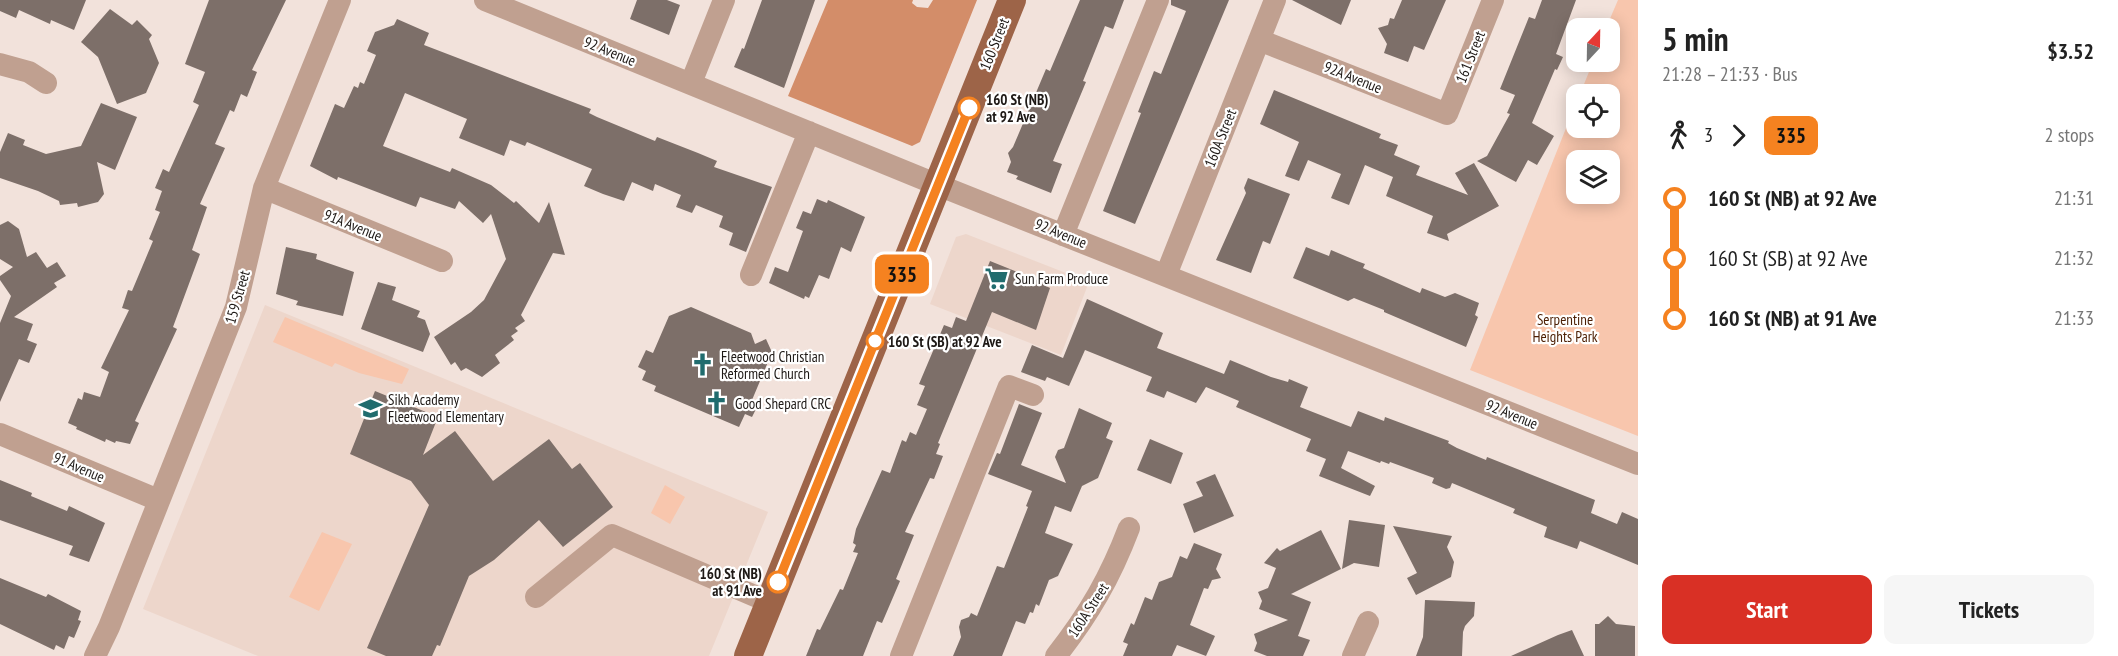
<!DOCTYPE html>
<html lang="en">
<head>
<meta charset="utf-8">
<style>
  :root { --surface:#fff; --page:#f6f6f6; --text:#222; --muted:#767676; --accent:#d93025 }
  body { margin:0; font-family:"PT Sans Narrow",sans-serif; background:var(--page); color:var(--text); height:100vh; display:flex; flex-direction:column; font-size:22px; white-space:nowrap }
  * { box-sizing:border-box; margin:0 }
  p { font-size:20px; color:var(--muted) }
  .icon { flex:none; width:33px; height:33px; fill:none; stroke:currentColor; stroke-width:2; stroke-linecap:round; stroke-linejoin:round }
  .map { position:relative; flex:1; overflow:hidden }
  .drawer { display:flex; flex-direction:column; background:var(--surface); width:480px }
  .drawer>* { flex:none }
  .badge { padding:0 12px; border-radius:9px; font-size:21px; line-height:39px }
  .needle { width:39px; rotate:22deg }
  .fabs { position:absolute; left:1566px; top:18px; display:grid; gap:12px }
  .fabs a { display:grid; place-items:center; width:54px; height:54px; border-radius:12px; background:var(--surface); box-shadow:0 3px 15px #0003; font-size:30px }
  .map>.badge { position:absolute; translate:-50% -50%; box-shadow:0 0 0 3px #fff }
  .legs { display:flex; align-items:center; gap:9px; height:66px; padding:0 24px; font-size:20px }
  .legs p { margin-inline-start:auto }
  .summary { display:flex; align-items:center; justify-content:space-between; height:102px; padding:0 24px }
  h1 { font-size:33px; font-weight:600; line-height:45px }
  .button { display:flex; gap:12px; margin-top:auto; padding:12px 24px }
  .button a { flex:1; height:69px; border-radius:12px; background:var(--accent); color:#fff; font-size:24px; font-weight:600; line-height:69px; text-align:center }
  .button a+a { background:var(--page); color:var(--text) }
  ul { padding:0 24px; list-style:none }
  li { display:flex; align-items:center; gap:21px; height:60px; font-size:22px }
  li i { display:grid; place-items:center; width:9px; height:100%; margin:0 8px; background:currentColor }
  li i::after { content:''; width:15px; height:15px; margin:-8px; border:4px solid; border-radius:50%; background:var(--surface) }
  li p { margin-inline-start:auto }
  li:first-child i { background:linear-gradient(#0000 50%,currentColor 0) }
  li:last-child i { background:linear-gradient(currentColor 50%,#0000 0) }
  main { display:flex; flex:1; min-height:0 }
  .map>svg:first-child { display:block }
  .built { fill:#edd6cb }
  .green { fill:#f8c6ad; fill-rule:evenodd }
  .forest { fill:#d38d69 }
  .building { fill:#7d6f69 }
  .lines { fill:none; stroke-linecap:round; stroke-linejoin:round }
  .minor { stroke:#c0a090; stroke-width:22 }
  .major { stroke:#9d6448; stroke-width:28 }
  .line-1-casing { stroke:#fff; stroke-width:14 }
  .line-1 { stroke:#f58220; stroke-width:9 }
  .stop-1-dot { fill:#fff; stroke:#f58220; stroke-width:3 }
  .labels { text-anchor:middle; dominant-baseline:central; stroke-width:4.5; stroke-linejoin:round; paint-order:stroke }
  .street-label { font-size:15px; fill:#1e1916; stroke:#fff }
  .stop-label { font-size:15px; font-weight:bold; fill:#1e1916; stroke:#fff; text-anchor:start }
  .poi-label { font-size:15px; fill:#1e1916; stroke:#fff; text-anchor:start }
  .park-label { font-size:15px; fill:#4c1f04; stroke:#fff }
</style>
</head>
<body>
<main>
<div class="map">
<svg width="1638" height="656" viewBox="0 0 1638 656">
  <rect width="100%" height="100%" fill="#f2e2db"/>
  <!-- built -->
  <path class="built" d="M966 234 1089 282 1061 355 930 304 956 237Z
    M265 305 768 512 709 656H258L143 609Z"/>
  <!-- green -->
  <path class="green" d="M1618 0H1638V436L1470 370 1576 103V128H1610V94H1580L1593 62H1610V28H1606ZM1576 160H1610V194H1576Z
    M285 317 409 369 402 384 359 373 335 363 332 367 273 342Z
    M665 485 685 497 670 524 651 513Z
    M322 532 352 544 319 611 289 597Z"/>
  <!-- forest -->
  <path class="forest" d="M828 0H913L912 3 917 7 928 8 933 0H977L920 142 912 146 788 96Z"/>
  <!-- building -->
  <path class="building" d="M0 0H86L74 30 51 20 50 24 19 10 16 18 0 11Z
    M209 0H286L252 70 257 72 247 97 241 94 234 112 230 110 215 144 225 148 200 204 207 207 192 250 200 254 173 327 177 329 135 421 139 423 130 444 116 441 115 443 106 439 105 442 76 429 77 427 68 423 78 398 82 400 84 392 100 397 109 372 101 368 129 310 122 308 128 290 132 291 153 241 149 239 160 212 155 210 162 191 155 188 163 169 169 172 199 105 193 102 205 72 185 64Z
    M637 0H667L680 5 669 35 630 19Z
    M762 0H815L784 88 734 67 742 48 744 49Z
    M1080 0H1124L1113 29 1105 26 1083 81 1086 82 1053 161 1062 164 1051 193 1016 179 1018 176 1007 172 1011 162 1008 153 1013 147 1046 69 1050 71Z
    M1171 0H1229L1135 224 1103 211 1141 113 1138 112 1154 71 1161 74 1186 11 1171 5Z
    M1292 0H1351L1341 25Z
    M1402 0H1446L1424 50 1414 46 1408 62 1384 53 1387 44 1378 28 1388 25 1390 18 1394 19Z
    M1542 0H1576L1556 54 1563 57 1557 70 1555 69 1532 123 1554 136 1537 165 1528 160 1516 182 1477 161 1487 156 1510 114 1507 113 1515 95 1500 89 1529 17 1535 19Z
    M110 9 132 25 137 20 152 35 149 39 159 63 146 93 117 104 98 57 81 42Z
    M397 19 429 33 424 45 591 109 589 113 597 117 655 141 657 137 698 153 717 161 714 167 772 187 746 252 729 245 733 233 719 227 723 216 696 205 692 213 676 207 681 195 655 184 653 191 632 182 624 201 603 194 584 186 592 169 527 142 525 146 510 140 504 156 459 138 467 119 405 93 383 146 450 172 452 168 491 185 514 203 516 201 539 223 549 202 565 255 553 253 521 315 525 321 515 328 518 331 511 336 514 340 495 355 500 363 482 377 466 368 461 371 455 362 451 365 434 337 471 312 484 300 506 259 491 214 483 223 459 201 455 209 420 197 416 207 338 177 337 180 310 166 335 104 344 108 354 86 358 88 360 82 364 84 376 55 367 51 375 32 394 25Z
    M1274 90 1381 134 1379 138 1398 145 1394 155 1420 166 1416 175 1468 195 1455 173 1474 163 1499 206 1447 234 1449 241 1427 233 1433 216 1386 196 1393 177 1365 165 1349 205 1331 198 1341 174 1308 160 1299 181 1285 176 1299 142 1260 124Z
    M101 103 137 117 115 170 97 162 104 194 98 202 78 207 77 203 60 205 59 201 38 191 0 178V152L8 133 25 140 23 145 46 154 81 146Z
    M1248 178 1290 194 1270 244 1263 241 1251 273 1216 260 1246 193 1244 188Z
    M817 199 827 203 828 200 865 217 851 252 841 247 829 279 819 275 809 298 805 296 804 299 769 283 775 267 788 272 803 231 796 228 803 211 811 214Z
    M8 221 19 229 27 257 36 252 47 268 57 262 66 276 54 283 57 287 14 317 33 324 27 340 37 344 29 363 19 359 0 402V323L11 296 0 280V276L13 267 0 259V225Z
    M286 247 317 254 316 259 354 272 343 316 296 305 298 301 276 294Z
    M1306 247 1329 256 1331 250 1357 261 1365 264 1363 268 1420 293 1422 288 1445 297 1455 293 1479 303 1475 315 1478 317 1466 347 1384 312V310L1354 298 1348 301 1293 278Z
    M990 261 1047 284 1046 286 1050 288 1036 330 992 312 938 443 940 444 936 454 943 456 934 479 930 478 905 532 914 535 896 579 900 581 882 623 877 621 863 656H806L817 629 820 630 840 589 843 590 858 553 853 552 856 545 853 543 856 529 882 470 890 473 902 440 906 442 910 432 916 435 927 409 917 405 925 386 919 384 944 325 952 328 956 317 966 321Z
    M378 282 396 287 392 300 420 311 417 317 425 320 430 334 423 352 361 329Z
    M1087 299 1163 333 1157 348 1224 374 1230 360 1271 377 1288 382 1289 379 1308 387 1300 407 1351 427 1358 411 1384 421 1385 417 1449 441 1448 443 1457 448 1486 460 1487 457 1595 500 1591 513 1617 524 1622 512 1638 519V565L1580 541 1577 549 1544 537 1547 527 1513 513 1515 509 1452 483 1450 488 1446 489 1432 483 1434 478 1390 462 1389 464 1381 461 1380 463 1348 451 1341 468 1375 486 1370 496 1319 476 1326 459 1306 451 1311 439 1236 407 1239 401 1206 387 1196 403 1167 391 1164 398 1146 391 1152 377 1085 350 1069 386 1047 377 1045 381 1021 372 1032 345 1063 358Z
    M691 307 751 333 755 344 766 339 775 359 768 362 752 400 759 403 752 417 745 414 739 427 654 391 656 386 642 380 646 371 638 367 646 350 653 353 669 316Z
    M375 391 438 417 423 455 455 431 493 481 549 439 572 469 580 463 613 507 563 547 539 520 494 560 469 576 440 646 437 645 432 656H386L367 648 429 505 411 481 350 454Z
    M1019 404 1042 413 1021 465 1066 483 1055 457 1058 450 1064 448 1079 408 1112 423 1106 438 1113 441 1098 478 1082 486 1071 512 1055 506 1045 533 1073 544 1058 576 1049 580 1039 606 1036 604 1033 613 1030 612 1025 624 1016 621 1002 656H953L961 637 959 627 961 620 969 617 971 613 977 616 997 566 1004 568 1028 507 1026 506 1032 491 988 474 997 453 1000 454Z
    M1150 439 1183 453 1171 484 1137 470Z
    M1215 474 1234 516 1194 533 1183 504 1203 496 1196 482Z
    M0 480 32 493 31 496 67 511 69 506 105 523 89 562 69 555 73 546 0 520Z
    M1349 520 1385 525 1379 567 1354 563 1342 569Z
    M1393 526 1452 536 1447 547 1454 562 1451 577 1416 595 1407 578 1417 573Z
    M1321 530 1341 569 1291 594 1311 602 1298 636 1310 640 1303 656H1267L1254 651 1257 643 1254 634 1288 620 1259 609 1262 601 1258 592 1268 588 1276 568 1264 563 1277 548 1280 551Z
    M1194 543 1222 554 1216 569 1221 578 1212 580 1208 589 1204 588 1190 625 1215 636 1206 656 1177 645 1172 656H1123L1128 644 1123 642 1131 623 1134 625 1145 597 1152 600 1159 582 1172 577 1180 556 1187 559Z
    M0 578 46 597 48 594 81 611 78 620 81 621 74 638 69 636 64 649 56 645 54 650 0 624Z
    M1425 600 1475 602 1474 616 1465 626 1463 632 1462 656H1416L1423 637Z
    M1608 616 1616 624 1635 626V656H1595V624H1599Z
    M1572 630 1584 656H1511L1558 635Z"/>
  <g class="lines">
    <!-- minor -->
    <path class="minor" d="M485 0 938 185 1638 464
      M1259 40 1447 114 1493 0
      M0 64 29 72 46 83
      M691 83 724 0
      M264 188 442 261
      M1063 235 1158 0
      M751 275 809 132
      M1166 275 1275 0
      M0 434 158 500
      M536 597 612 535 769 602
      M95 656 109 627 236 307 264 188 340 0
      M901 656 1009 386 1033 395
      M1056 656C1089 614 1110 578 1129 528
      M1353 656 1368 622"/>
    <!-- major -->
    <path class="major" d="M748 656 1012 0"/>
  </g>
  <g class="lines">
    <defs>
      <path id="line-1" d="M778 582 969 108"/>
    </defs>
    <!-- line-1 casing -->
    <use href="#line-1" class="line-1-casing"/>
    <!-- line-1 -->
    <use href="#line-1" class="line-1"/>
  </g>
  <!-- icons -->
  <defs>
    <symbol id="supermarket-bare" viewBox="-9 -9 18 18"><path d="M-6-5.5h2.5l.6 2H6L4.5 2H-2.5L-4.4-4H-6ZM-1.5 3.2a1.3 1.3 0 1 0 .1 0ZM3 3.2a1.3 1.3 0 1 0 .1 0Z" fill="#206c6e" stroke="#fff" stroke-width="2.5" paint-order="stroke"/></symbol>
    <symbol id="church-bare" viewBox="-9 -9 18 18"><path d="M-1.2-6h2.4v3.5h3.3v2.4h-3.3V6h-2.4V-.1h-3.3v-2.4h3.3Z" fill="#206c6e" stroke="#fff" stroke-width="2.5" paint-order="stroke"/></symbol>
    <symbol id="school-bare" viewBox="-9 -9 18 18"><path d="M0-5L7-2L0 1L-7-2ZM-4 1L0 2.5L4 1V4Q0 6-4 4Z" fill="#206c6e" stroke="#fff" stroke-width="2.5" paint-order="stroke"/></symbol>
  </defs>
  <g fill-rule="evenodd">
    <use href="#supermarket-bare" x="980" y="262" width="33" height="33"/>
    <use href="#church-bare" x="686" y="348" width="33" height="33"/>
    <use href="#church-bare" x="700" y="386" width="33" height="33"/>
    <use href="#school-bare" x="354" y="392" width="33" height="33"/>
  </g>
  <!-- markers -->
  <g class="stop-1-dot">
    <circle cx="969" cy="108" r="10"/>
    <circle cx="875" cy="341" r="8"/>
    <circle cx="778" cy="582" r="10"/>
  </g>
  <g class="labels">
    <!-- street labels -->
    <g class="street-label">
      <text transform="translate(994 44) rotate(-68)">160 Street</text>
      <text transform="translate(610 51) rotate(22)">92 Avenue</text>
      <text transform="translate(1470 57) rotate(-68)">161 Street</text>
      <text transform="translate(1353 77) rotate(22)">92A Avenue</text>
      <text transform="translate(1220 138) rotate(-68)">160A Street</text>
      <text transform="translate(353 225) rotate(22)">91A Avenue</text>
      <text transform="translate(1061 233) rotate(22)">92 Avenue</text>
      <text transform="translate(237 297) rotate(-74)">159 Street</text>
      <text transform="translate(1512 414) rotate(22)">92 Avenue</text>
      <text transform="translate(79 467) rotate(23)">91 Avenue</text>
      <text transform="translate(1088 610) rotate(-57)">160A Street</text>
    </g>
    <!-- stop labels -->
    <g class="stop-label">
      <text x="986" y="99">160 St (NB)<tspan x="986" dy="17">at 92 Ave</tspan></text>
      <text x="888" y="341">160 St (SB) at 92 Ave</text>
      <text x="762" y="573" text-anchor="end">160 St (NB)<tspan x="762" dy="17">at 91 Ave</tspan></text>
    </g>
    <!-- poi labels -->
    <g class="poi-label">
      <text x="1015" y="278">Sun Farm Produce</text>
      <text x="721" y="356">Fleetwood Christian<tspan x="721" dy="17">Reformed Church</tspan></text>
      <text x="388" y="399">Sikh Academy<tspan x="388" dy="17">Fleetwood Elementary</tspan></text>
      <text x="735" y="403">Good Shepard CRC</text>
    </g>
    <!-- park labels -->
    <g class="park-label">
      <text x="1565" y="319">Serpentine<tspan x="1565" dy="17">Heights Park</tspan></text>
    </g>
  </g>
</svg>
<div class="fabs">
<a><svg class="needle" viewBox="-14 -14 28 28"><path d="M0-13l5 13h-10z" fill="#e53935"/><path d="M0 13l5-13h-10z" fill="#767676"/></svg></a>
<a><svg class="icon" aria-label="locate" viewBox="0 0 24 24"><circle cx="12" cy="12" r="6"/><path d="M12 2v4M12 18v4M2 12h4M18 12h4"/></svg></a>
<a><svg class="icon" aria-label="layers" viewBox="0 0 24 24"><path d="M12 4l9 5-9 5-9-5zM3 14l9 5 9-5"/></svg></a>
</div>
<b class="badge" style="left:902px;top:274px;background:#f58220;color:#111">335</b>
</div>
<section class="drawer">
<div class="summary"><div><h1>5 min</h1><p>21:28 – 21:33 · Bus</p></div><b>$3.52</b></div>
<div class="legs"><svg class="icon" aria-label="walk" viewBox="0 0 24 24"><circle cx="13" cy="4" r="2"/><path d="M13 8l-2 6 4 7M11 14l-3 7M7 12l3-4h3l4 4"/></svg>3<svg class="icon" aria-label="forward" viewBox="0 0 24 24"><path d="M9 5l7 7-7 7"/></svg><b class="badge" style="background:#f58220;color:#111">335</b><p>2 stops</p></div>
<ul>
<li><i style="color:#f58220"></i><b>160 St (NB) at 92 Ave</b><p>21:31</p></li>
<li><i style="color:#f58220"></i><span>160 St (SB) at 92 Ave</span><p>21:32</p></li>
<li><i style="color:#f58220"></i><b>160 St (NB) at 91 Ave</b><p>21:33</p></li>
</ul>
<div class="button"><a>Start</a><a>Tickets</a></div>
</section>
</main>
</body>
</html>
